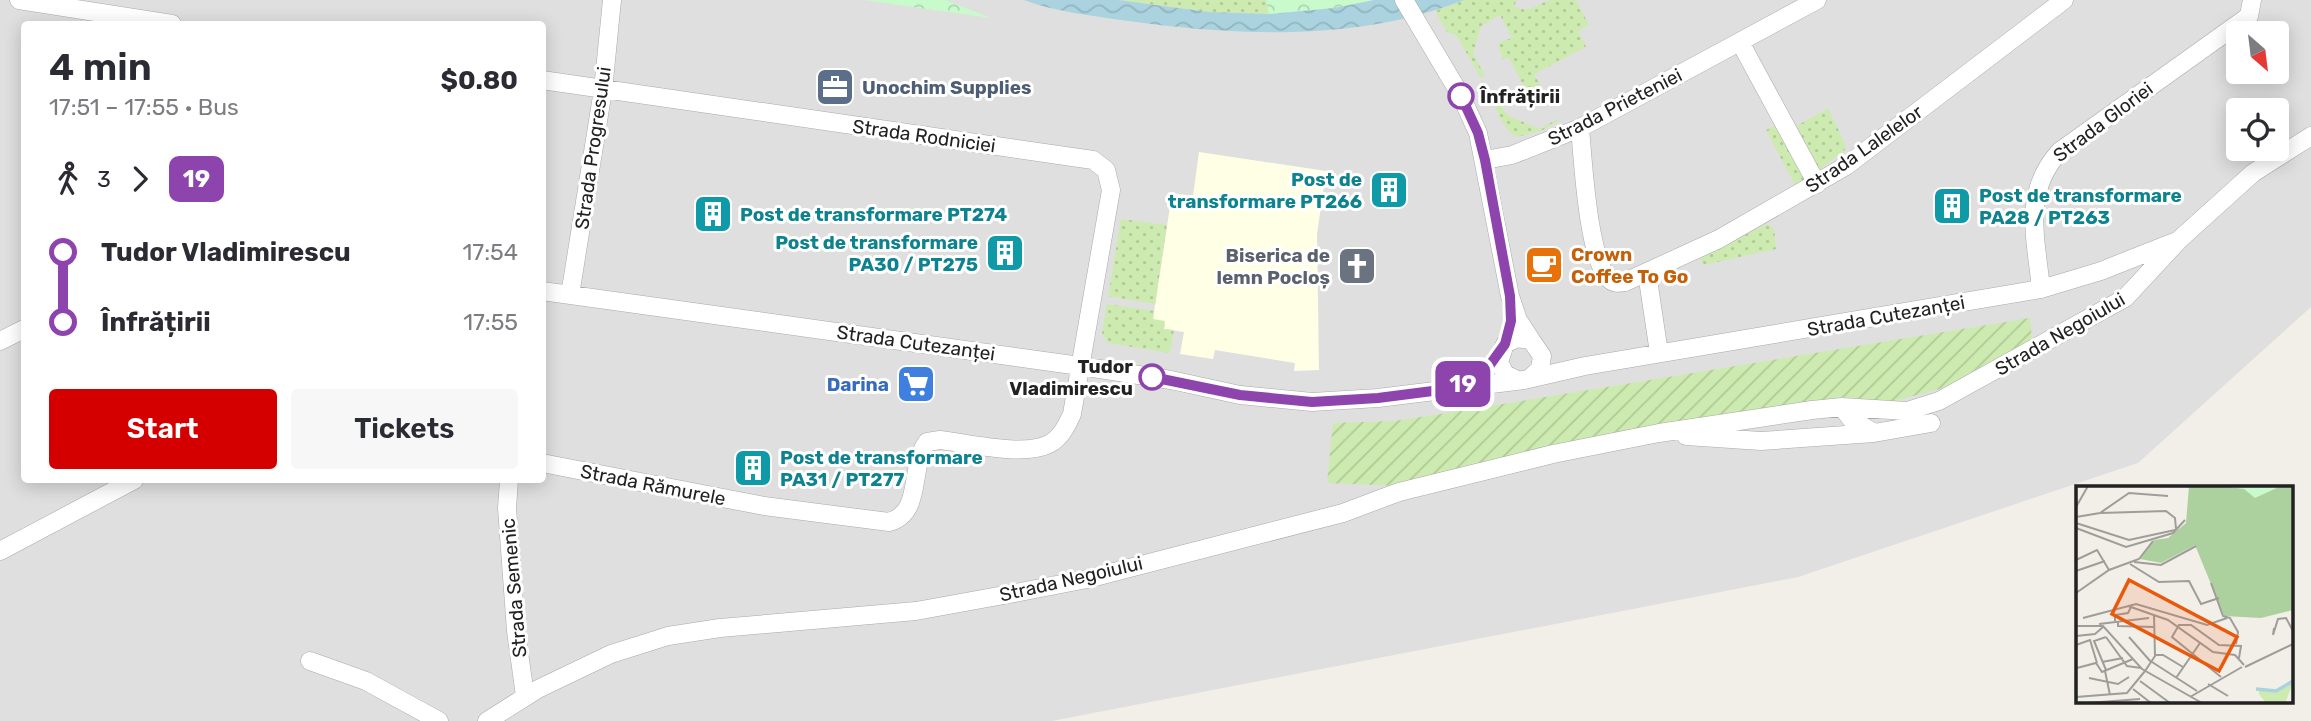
<!DOCTYPE html>
<html lang="en">
<head>
<meta charset="utf-8">
<style>
  :root { --surface:#fff; --page:#f7f7f7; --text:#2b2b33; --muted:#7c7c81; --accent:#d40000 }
  body { margin:0; font-family:Rubik,sans-serif; background:var(--page); color:var(--text); height:100vh; display:flex; flex-direction:column; font-size:26px; white-space:nowrap }
  * { box-sizing:border-box; margin:0 }
  p { font-size:23px; color:var(--muted) }
  .icon { flex:none; width:38px; height:38px; fill:none; stroke:currentColor; stroke-width:2; stroke-linecap:round; stroke-linejoin:round }
  .map { position:relative; flex:1; overflow:hidden }
  .side { position:absolute; left:21px; top:21px; width:525px; height:462px; display:flex; flex-direction:column; background:var(--surface); border-radius:7px; box-shadow:0 4px 18px #0003 }
  .side>* { flex:none }
  .badge { padding:0 14px; border-radius:10px; font-size:24px; line-height:46px }
  .needle { width:46px; rotate:152deg }
  .tools { position:absolute; left:2226px; top:21px; display:grid; gap:14px }
  .tools a { display:grid; place-items:center; width:63px; height:63px; border-radius:7px; background:var(--surface); box-shadow:0 4px 18px #0003; font-size:35px }
  .map>.badge { position:absolute; translate:-50% -50%; box-shadow:0 0 0 4px #fff }
  .legs { display:flex; align-items:center; gap:10px; height:77px; padding:0 28px; font-size:23px }
  .legs p { margin-inline-start:auto }
  .summary { display:flex; align-items:center; justify-content:space-between; height:119px; padding:0 28px }
  h1 { font-size:38px; font-weight:600; line-height:52px }
  .primary-button { display:flex; gap:14px; margin-top:auto; padding:14px 28px }
  .primary-button a { flex:1; height:80px; border-radius:7px; background:var(--accent); color:#fff; font-size:28px; font-weight:600; line-height:80px; text-align:center }
  .primary-button a+a { background:var(--page); color:var(--text) }
  ul { padding:0 28px; list-style:none }
  li { display:flex; align-items:center; gap:24px; height:70px; font-size:26px }
  li i { display:grid; place-items:center; width:10px; height:100%; margin:0 9px; background:currentColor }
  li i::after { content:''; width:18px; height:18px; margin:-9px; border:5px solid; border-radius:50%; background:var(--surface) }
  li p { margin-inline-start:auto }
  li:first-child i { background:linear-gradient(#0000 50%,currentColor 0) }
  li:last-child i { background:linear-gradient(currentColor 50%,#0000 0) }
  .map>svg:first-child { display:block }
  .residential { fill:#e0dfdf; fill-rule:evenodd }
  .education { fill:#ffffe5 }
  .grass { fill:url(#grass-dots) }
  .park { fill:url(#park-crowns) }
  .garden { fill:url(#garden-furrows) }
  .water { fill:url(#water-waves) }
  .lines { fill:none; stroke-linecap:round; stroke-linejoin:round }
  .minor-casing { stroke:#a9a9a9; stroke-width:19 }
  .minor { stroke:#fff; stroke-width:18 }
  .line-1-casing { stroke:#fff; stroke-width:16 }
  .line-1 { stroke:#8e44ad; stroke-width:10 }
  .stop-1-dot { fill:#fff; stroke:#8e44ad; stroke-width:3.5 }
  .labels { text-anchor:middle; dominant-baseline:central; stroke-width:6; stroke-linejoin:round; paint-order:stroke }
  .service-label { font-size:19px; font-weight:bold; fill:#4e5e75; stroke:#fff; text-anchor:start }
  .stop-label { font-size:19px; font-weight:bold; fill:#222; stroke:#fff; text-anchor:start }
  .street-label { font-size:19px; fill:#222; stroke:#fff }
  .culture-label { font-size:19px; font-weight:bold; fill:#0d838f; stroke:#fff; text-anchor:start }
  .food-label { font-size:19px; font-weight:bold; fill:#c56008; stroke:#fff; text-anchor:start }
  .worship-label { font-size:19px; font-weight:bold; fill:#5b616d; stroke:#fff; text-anchor:end }
  .shop-label { font-size:19px; font-weight:bold; fill:#366cbe; stroke:#fff; text-anchor:end }
  .inset-river { fill:none; stroke:#aad3df; stroke-width:3.5 }
  .inset-road { fill:none; stroke:#9f9d99; stroke-width:2 }
  .view { fill:#e8590c; fill-opacity:0.15; stroke:#e8590c; stroke-width:3.5 }
  .inset-edge { fill:none; stroke:#222; stroke-width:3.5 }
</style>
</head>
<body>
<div class="map">
<svg width="2311" height="721" viewBox="0 0 2311 721">
  <defs>
    <pattern id="grass-dots" width="8" height="8" patternUnits="userSpaceOnUse" patternTransform="scale(1.75)"><rect width="8" height="8" fill="#cdebb0"/><path d="M2 2h.1M6 6h.1" fill="none" stroke="#b0c997" stroke-width="1.8" stroke-linecap="round"/></pattern>
    <pattern id="park-crowns" width="20" height="18" patternUnits="userSpaceOnUse" patternTransform="scale(1.75)"><rect width="20" height="18" fill="#c8facc"/><path d="M2 6a3 3 0 1 1 6 0M12 15a3 3 0 1 1 6 0" fill="none" stroke="#acd6af"/></pattern>
    <pattern id="garden-furrows" width="10" height="10" patternUnits="userSpaceOnUse" patternTransform="scale(1.75)"><rect width="10" height="10" fill="#cdebb0"/><path d="M-1 1l2-2M0 10L10 0M9 11l2-2" fill="none" stroke="#b0c997"/></pattern>
    <pattern id="water-waves" width="16" height="10" patternUnits="userSpaceOnUse" patternTransform="scale(1.75)"><rect width="16" height="10" fill="#aad3df"/><path d="M0 5q4-4 8 0t8 0" fill="none" stroke="#92b5bf"/></pattern>
  </defs>
  <rect width="100%" height="100%" fill="#f2efe9"/>
  <!-- residential -->
  <path class="residential" d="M0 0H2311V307L2138 463 1798 577 1052 721H0ZM24 24H542V480H24ZM2238 33H2277V72H2238ZM2238 110H2277V149H2238Z"/>
  <!-- education -->
  <path class="education" d="M1199 152 1326 171 1317 234 1319 370 1294 371 1295 363 1215 350 1213 359 1180 354 1184 332 1164 329 1153 319 1172 193 1193 196Z"/>
  <!-- grass -->
  <path class="grass" d="M1118 0H1266L1269 14 1209 12Z
    M1464 0H1517L1514 6C1528 15 1539 2 1552 0 1559 0 1568 0 1576 0L1589 25 1578 31 1586 47 1534 74 1547 98 1533 105 1523 92 1526 90 1509 58 1503 60 1498 43 1512 38 1500 15 1481 26 1473 53 1485 76 1481 78 1456 35 1447 32 1435 11Z
    M1497 99 1507 115 1539 129 1558 119 1559 121 1541 131 1517 137C1503 129 1499 115 1493 101Z
    M1828 108 1847 148 1819 170 1795 127Z
    M1778 124 1807 179 1796 187 1766 130Z
    M1121 219 1167 225 1155 304 1108 296Z
    M1767 224 1774 229 1776 249 1704 265 1700 257Z
    M1107 304 1154 311 1153 319 1165 321 1164 329 1174 330 1170 353 1108 343 1102 333Z"/>
  <!-- park -->
  <path class="park" d="M864 0H945L991 18Z
    M1266 0H1374L1334 8 1269 14Z"/>
  <!-- garden -->
  <path class="garden" d="M2030 318 2032 339 1943 388 1891 402 1843 397 1568 443 1399 486 1327 483 1333 423 1394 421 1460 411Z"/>
  <!-- water -->
  <path class="water" d="M1024 0H1118L1209 12 1269 14 1334 8 1374 0H1464C1358 42 1239 36 1128 21 1094 16 1056 12 1024 0Z"/>
  <g class="lines">
    <defs>
      <path id="minor" d="M19 0 172 24
        M1404 0 1461 96 1478 133 1510 296 1518 320 1531 340
        M1740 42 1817 184
        M542 80 1093 160 1106 170 1111 190 1072 414C1067 425 1061 438 1049 444 1024 457 968 443 940 440L927 442C909 467 923 513 889 522L764 506 542 463
        M1580 128C1583 160 1588 259 1609 279 1614 284 1619 283 1625 282L1719 239 1846 166 2064 0
        M1485 160 1512 155 1580 128 1817 0
        M1647 273 1659 353
        M2041 289C2036 238 2022 192 2060 151L2249 16 2252 0
        M542 291 1080 366 1171 380 1240 395 1312 402 1378 398 1524 380 1585 366 2041 289 2101 271 2174 242
        M570 295 603 90 612 0
        M0 341 24 329
        M1517 380 1505 374 1499 362 1505 344 1517 338 1531 340 1542 356 1540 369 1530 378
        M1842 407 1851 419 1874 433 1931 423
        M1686 436 1761 441 1874 433
        M509 480 507 508 516 631 525 696
        M0 551 134 480
        M310 661 366 681 439 721
        M487 721 538 689 611 654 668 636 720 628 916 611 1015 593 1087 579 1343 513 1399 492 1553 454 1659 433 1812 410 1842 407 1907 411 1939 401 2125 298 2180 239 2253 173 2311 136"/>
    </defs>
    <!-- minor casing -->
    <use href="#minor" class="minor-casing"/>
    <!-- minor -->
    <use href="#minor" class="minor"/>
  </g>
  <g class="lines">
    <defs>
      <path id="line-1" d="M1152 377 1240 395 1312 402 1378 398 1456 388 1484 373 1505 344 1511 321 1510 296 1485 160 1478 133 1461 96"/>
    </defs>
    <!-- line-1 casing -->
    <use href="#line-1" class="line-1-casing"/>
    <!-- line-1 -->
    <use href="#line-1" class="line-1"/>
  </g>
  <!-- icons -->
  <defs>
    <symbol id="office-square" viewBox="-11 -11 22 22"><rect x="-9" y="-9" width="18" height="18" rx="4" fill="#5c6f8a" stroke="#fff"/><path d="M-6-3h4V-5.5h4V-3h4V5H-6ZM-1-4.5V-3h2v-1.5ZM-6 0V1H6V0Z" fill="#fff"/></symbol>
    <symbol id="building-square" viewBox="-11 -11 22 22"><rect x="-9" y="-9" width="18" height="18" rx="4" fill="#0f9aa8" stroke="#fff"/><path d="M-4-6H4V6H1V3H-1V6H-4ZM-2.5-4.3h1.7v1.8h-1.7ZM.8-4.3h1.7v1.8H.8ZM-2.5-1h1.7V.8h-1.7ZM.8-1h1.7V.8H.8Z" fill="#fff"/></symbol>
    <symbol id="cafe-square" viewBox="-11 -11 22 22"><rect x="-9" y="-9" width="18" height="18" rx="4" fill="#e8710a" stroke="#fff"/><path d="M-5.5-4.5H6V0H3Q3 3.5 0 3.5H-2.5Q-5.5 3.5-5.5 0ZM3-3.2v2h1.7v-2ZM-6 4.5H4V6H-6Z" fill="#fff"/></symbol>
    <symbol id="church-square" viewBox="-11 -11 22 22"><rect x="-9" y="-9" width="18" height="18" rx="4" fill="#6b7280" stroke="#fff"/><path d="M-1.2-6h2.4v3.5h3.3v2.4h-3.3V6h-2.4V-.1h-3.3v-2.4h3.3Z" fill="#fff"/></symbol>
    <symbol id="supermarket-square" viewBox="-11 -11 22 22"><rect x="-9" y="-9" width="18" height="18" rx="4" fill="#3f7fe0" stroke="#fff"/><path d="M-6-5.5h2.5l.6 2H6L4.5 2H-2.5L-4.4-4H-6ZM-1.5 3.2a1.3 1.3 0 1 0 .1 0ZM3 3.2a1.3 1.3 0 1 0 .1 0Z" fill="#fff"/></symbol>
  </defs>
  <g fill-rule="evenodd">
    <use href="#office-square" x="813" y="65" width="44" height="44"/>
    <use href="#building-square" x="1367" y="168" width="44" height="44"/>
    <use href="#building-square" x="1930" y="184" width="44" height="44"/>
    <use href="#building-square" x="691" y="192" width="44" height="44"/>
    <use href="#building-square" x="983" y="231" width="44" height="44"/>
    <use href="#cafe-square" x="1522" y="243" width="44" height="44"/>
    <use href="#church-square" x="1335" y="244" width="44" height="44"/>
    <use href="#supermarket-square" x="894" y="362" width="44" height="44"/>
    <use href="#building-square" x="731" y="446" width="44" height="44"/>
  </g>
  <!-- markers -->
  <g class="stop-1-dot">
    <circle cx="1461" cy="96" r="12"/>
    <circle cx="1152" cy="377" r="12"/>
  </g>
  <g class="labels">
    <!-- service labels -->
    <g class="service-label">
      <text x="862" y="87">Unochim Supplies</text>
    </g>
    <!-- stop labels -->
    <g class="stop-label">
      <text x="1480" y="96">Înfrățirii</text>
      <text x="1133" y="366" text-anchor="end">Tudor<tspan x="1133" dy="22">Vladimirescu</tspan></text>
    </g>
    <!-- street labels -->
    <g class="street-label">
      <text transform="translate(1615 107) rotate(-27)">Strada Prieteniei</text>
      <text transform="translate(2103 122) rotate(-37)">Strada Gloriei</text>
      <text transform="translate(924 136) rotate(8)">Strada Rodniciei</text>
      <text transform="translate(593 148) rotate(-82)">Strada Progresului</text>
      <text transform="translate(1864 149) rotate(-35)">Strada Lalelelor</text>
      <text transform="translate(1886 316) rotate(-10)">Strada Cutezanței</text>
      <text transform="translate(2060 334) rotate(-30)">Strada Negoiului</text>
      <text transform="translate(916 343) rotate(8)">Strada Cutezanței</text>
      <text transform="translate(653 485) rotate(11)">Strada Rămurele</text>
      <text transform="translate(1071 579) rotate(-13)">Strada Negoiului</text>
      <text transform="translate(514 588) rotate(-95)">Strada Semenic</text>
    </g>
    <!-- culture labels -->
    <g class="culture-label">
      <text x="1362" y="179" text-anchor="end">Post de<tspan x="1362" dy="22">transformare PT266</tspan></text>
      <text x="1979" y="195">Post de transformare<tspan x="1979" dy="22">PA28 / PT263</tspan></text>
      <text x="740" y="214">Post de transformare PT274</text>
      <text x="978" y="242" text-anchor="end">Post de transformare<tspan x="978" dy="22">PA30 / PT275</tspan></text>
      <text x="780" y="457">Post de transformare<tspan x="780" dy="22">PA31 / PT277</tspan></text>
    </g>
    <!-- food labels -->
    <g class="food-label">
      <text x="1571" y="254">Crown<tspan x="1571" dy="22">Coffee To Go</tspan></text>
    </g>
    <!-- worship labels -->
    <g class="worship-label">
      <text x="1330" y="255">Biserica de<tspan x="1330" dy="22">lemn Pocloș</tspan></text>
    </g>
    <!-- shop labels -->
    <g class="shop-label">
      <text x="889" y="384">Darina</text>
    </g>
  </g>
  <!-- overview -->
  <g transform="translate(2076 486)">
    <rect width="217" height="217" fill="#f2efe9"/>
    <path d="M113 0H217V124L185 132 148 130 119 59 85 77 64 73 78 54 92 52 110 37Z" fill="#add19e"/>
    <path d="M145 0H205L179 12 168 3Z" fill="#c8facc"/>
    <path d="M217 197 209 217H190L183 208V204L200 206Z" fill="#cdebb0"/>
    <path class="inset-river" d="M180 203 200 205 217 195"/>
    <path class="inset-road" d="M0 21 12 0M25 27 90 25 99 32 100 43M0 31 24 27 53 7 92 10M0 37 53 54 99 44M0 42 50 61 97 47 109 34M0 74 21 64 33 84M58 76 85 79 120 60M54 78 83 96 113 95 125 118 143 112M0 85 29 75M135 97 147 130 154 132 162 146 160 158M0 107 33 84 63 73 77 55M52 120 92 134 137 166 159 169 168 179M7 132 60 118 131 139 151 132M39 135V129L52 127 55 121M42 135V140L78 141M23 138 73 132M0 140H27L66 183 126 217M198 142 197 149 202 133 210 132 217 145M0 150 19 148 27 141M30 151 51 180 65 182M53 151 75 176M0 159 14 154 21 177M79 169H87L107 181M26 176 47 172M76 176 121 205M169 181 217 158M1 182 20 177 26 186 57 173M30 184 18 155 30 151M29 185 34 209M69 185 79 170 78 129M145 191 96 151 103 139H115L143 159 165 160 163 172M13 192 42 198 53 191M100 192 124 157M64 195 94 217M132 198 152 210M57 203 75 217M0 211 51 207 69 185M114 211 166 181M12 217 64 213"/>
    <path class="view" d="M53 94 161 151 143 185 36 128Z"/>
    <rect width="217" height="217" class="inset-edge"/>
  </g>
</svg>
<div class="tools">
<a><svg class="needle" viewBox="-14 -14 28 28"><path d="M0-13l5 13h-10z" fill="#e53935"/><path d="M0 13l5-13h-10z" fill="#7c7c81"/></svg></a>
<a><svg class="icon" aria-label="locate" viewBox="0 0 24 24"><circle cx="12" cy="12" r="6"/><path d="M12 2v4M12 18v4M2 12h4M18 12h4"/></svg></a>
</div>
<b class="badge" style="left:1463px;top:384px;background:#8e44ad;color:#fff">19</b>
<section class="side">
<div class="summary"><div><h1>4 min</h1><p>17:51 – 17:55 · Bus</p></div><b>$0.80</b></div>
<div class="legs"><svg class="icon" aria-label="walk" viewBox="0 0 24 24"><circle cx="13" cy="4" r="2"/><path d="M13 8l-2 6 4 7M11 14l-3 7M7 12l3-4h3l4 4"/></svg>3<svg class="icon" aria-label="forward" viewBox="0 0 24 24"><path d="M9 5l7 7-7 7"/></svg><b class="badge" style="background:#8e44ad;color:#fff">19</b></div>
<ul>
<li><i style="color:#8e44ad"></i><b>Tudor Vladimirescu</b><p>17:54</p></li>
<li><i style="color:#8e44ad"></i><b>Înfrățirii</b><p>17:55</p></li>
</ul>
<div class="primary-button"><a>Start</a><a>Tickets</a></div>
</section>
</div>
</body>
</html>
